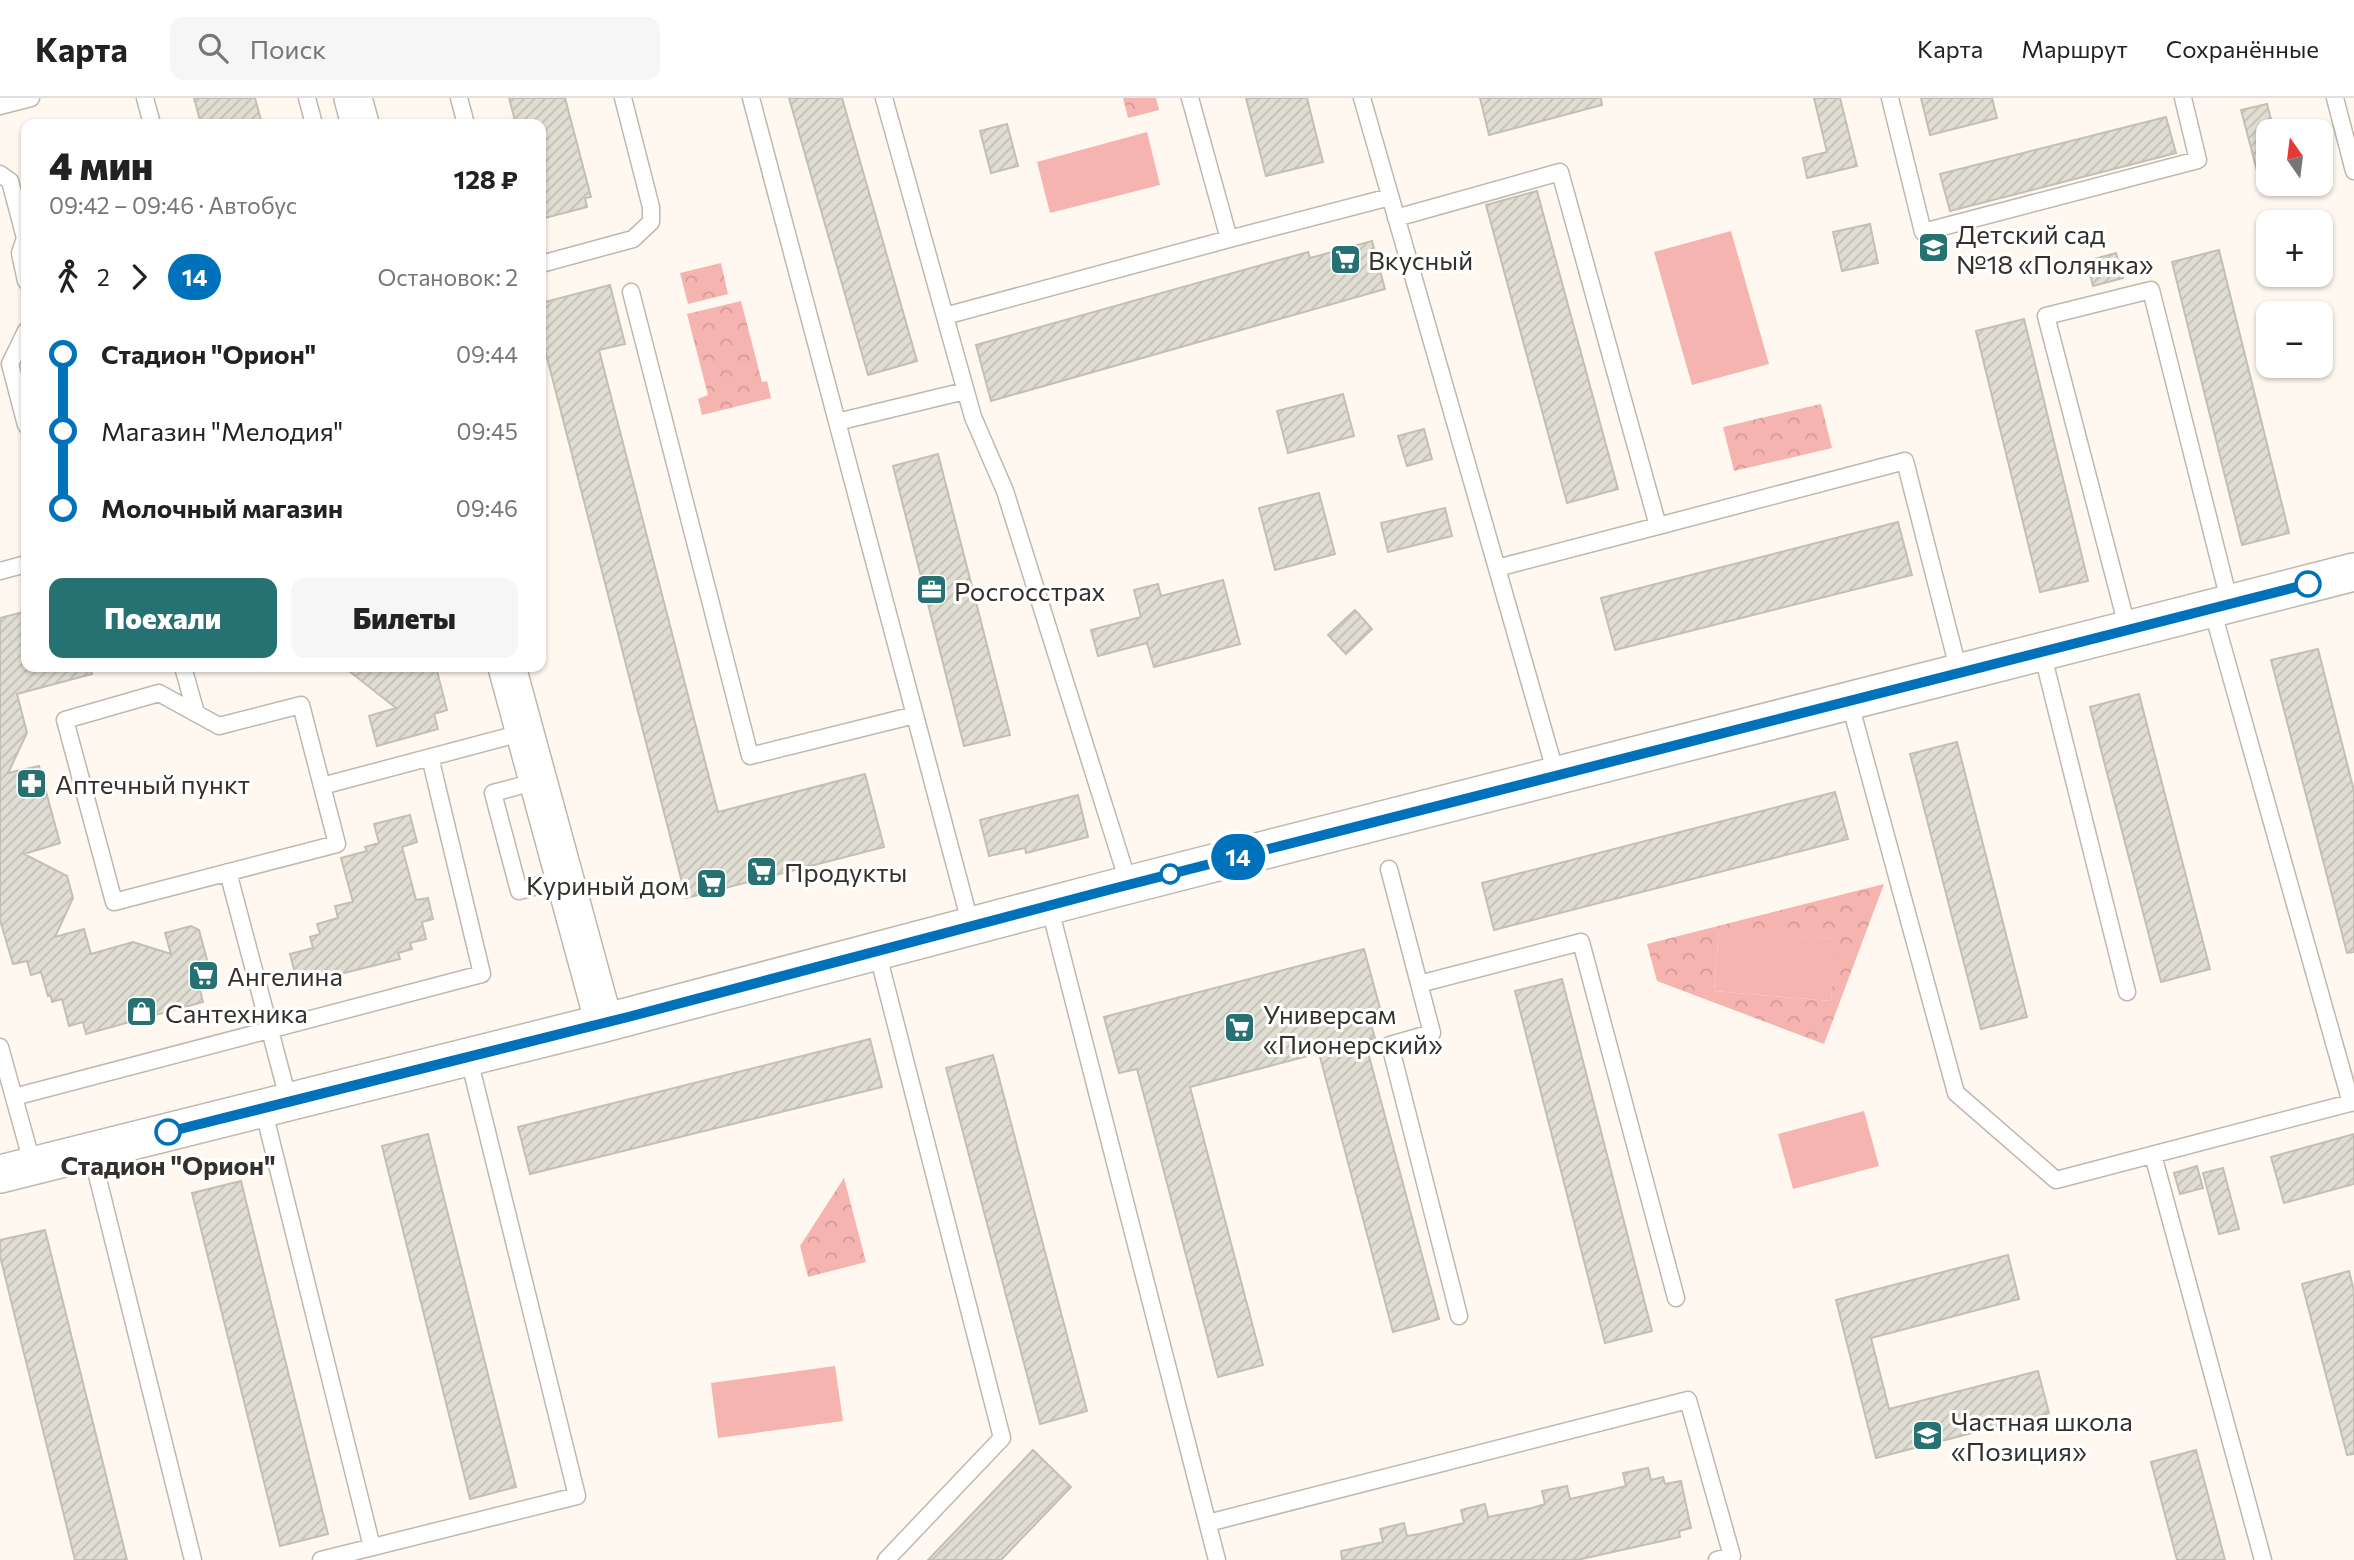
<!DOCTYPE html>
<html lang="ru">
<head>
<meta charset="utf-8">
<style>
  :root { --surface:#fff; --page:#f6f6f6; --text:#222; --muted:#767676; --line:#e0e0e0; --accent:#267171 }
  body { margin:0; font-family:Commissioner,sans-serif; background:var(--page); color:var(--text); height:100vh; display:flex; flex-direction:column; font-size:26px; white-space:nowrap }
  * { box-sizing:border-box; margin:0 }
  p { font-size:23px; color:var(--muted) }
  .icon { flex:none; width:38px; height:38px; fill:none; stroke:currentColor; stroke-width:2; stroke-linecap:round; stroke-linejoin:round }
  .map { position:relative; flex:1; overflow:hidden }
  .panel { position:absolute; left:21px; top:21px; width:525px; height:553px; display:flex; flex-direction:column; background:var(--surface); border-radius:14px; box-shadow:0 2px 5px #0004 }
  .panel>* { flex:none }
  .badge { padding:0 14px; border-radius:23px; font-size:24px; line-height:46px }
  .needle { width:46px; rotate:346deg }
  .controls { position:absolute; left:2256px; top:21px; display:grid; gap:14px }
  .controls a { display:grid; place-items:center; width:77px; height:77px; border-radius:14px; background:var(--surface); box-shadow:0 2px 5px #0004; font-size:35px }
  .map>.badge { position:absolute; translate:-50% -50%; box-shadow:0 0 0 4px #fff }
  .legs { display:flex; align-items:center; gap:10px; height:77px; padding:0 28px; font-size:23px }
  .legs p { margin-inline-start:auto }
  .head { display:flex; align-items:center; justify-content:space-between; height:119px; padding:0 28px }
  h1 { font-size:38px; font-weight:800; line-height:52px }
  .cta { display:flex; gap:14px; margin-top:auto; padding:14px 28px }
  .cta a { flex:1; height:80px; border-radius:14px; background:var(--accent); color:#fff; font-size:28px; font-weight:800; line-height:80px; text-align:center }
  .cta a+a { background:var(--page); color:var(--text) }
  ul { padding:0 28px; list-style:none }
  li { display:flex; align-items:center; gap:24px; height:77px; font-size:26px }
  li i { display:grid; place-items:center; width:10px; height:100%; margin:0 9px; background:currentColor }
  li i::after { content:''; width:18px; height:18px; margin:-9px; border:5px solid; border-radius:50%; background:var(--surface) }
  li p { margin-inline-start:auto }
  li:first-child i { background:linear-gradient(#0000 50%,currentColor 0) }
  li:last-child i { background:linear-gradient(currentColor 50%,#0000 0) }
  header { display:flex; align-items:center; gap:42px; box-sizing:border-box; height:98px; padding:0 35px; background:var(--surface); border-bottom:2px solid var(--line) }
  header strong { font-size:33px }
  nav { display:flex; gap:38px; margin-inline-start:auto; font-size:24px }
  .search { width:490px; height:63px; background:var(--page); display:flex; align-items:center; gap:18px; box-sizing:border-box; padding:0 24px; border-radius:14px; color:var(--muted); font-size:26px }
  .map>svg:first-child { display:block }
  .green { fill:#f6b4b0 }
  .park { fill:url(#park-crowns); fill-rule:evenodd }
  .building { fill:url(#building-hatch); stroke:#c2c0b4; stroke-width:2 }
  .lines { fill:none; stroke-linecap:round; stroke-linejoin:round }
  .service-casing { stroke:#c0b8af; stroke-width:19 }
  .tertiary-casing { stroke:#c0b8af; stroke-width:40 }
  .service { stroke:#fff; stroke-width:16 }
  .tertiary { stroke:#fff; stroke-width:37 }
  .line-1-casing { stroke:#fff; stroke-width:16 }
  .line-1 { stroke:#0072bc; stroke-width:10 }
  .stop-1-dot { fill:#fff; stroke:#0072bc; stroke-width:3.5 }
  .labels { text-anchor:middle; dominant-baseline:central; stroke-width:6; stroke-linejoin:round; paint-order:stroke }
  .poi-label { font-size:26px; fill:#34312d; stroke:#fff; text-anchor:start }
  .stop-label { font-size:26px; font-weight:bold; fill:#34312d; stroke:#fff }
</style>
</head>
<body>
<header>
<strong>Карта</strong>
<div class="search"><svg class="icon" aria-label="search" viewBox="0 0 24 24"><circle cx="10" cy="10" r="6"/><path d="M15 15l6 6"/></svg>Поиск</div>
<nav><a>Карта</a><a>Маршрут</a><a>Сохранённые</a></nav>
</header>
<div class="map">
<svg width="2354" height="1462" viewBox="0 0 2354 1462">
  <defs>
    <pattern id="park-crowns" width="20" height="18" patternUnits="userSpaceOnUse" patternTransform="scale(1.75)"><rect width="20" height="18" fill="#f6b4b0"/><path d="M2 6a3 3 0 1 1 6 0M12 15a3 3 0 1 1 6 0" fill="none" stroke="#d49b98"/></pattern>
    <pattern id="building-hatch" width="6" height="6" patternUnits="userSpaceOnUse" patternTransform="scale(1.75)"><rect width="6" height="6" fill="#e0ded2"/><path d="M-1 1l2-2M0 6l6-6M5 7l2-2" fill="none" stroke="#c1bfb5"/></pattern>
  </defs>
  <rect width="100%" height="100%" fill="#fff8f0"/>
  <!-- green -->
  <path class="green" d="M1147 34 1160 87 1050 115 1037 64Z
    M1731 133 1769 266 1692 287 1654 154Z
    M1719 831 1837 841 1831 903 1714 893Z
    M1864 1013 1879 1068 1793 1091 1778 1036Z
    M835 1268 843 1323 718 1340 711 1285Z"/>
  <!-- park -->
  <path class="park" d="M1123 0H1156L1159 12 1128 20Z
    M721 165 728 196 688 206 680 175Z
    M741 203 762 284 767 283 771 300 702 317 698 301 708 297 687 216Z
    M1821 306 1832 350 1734 373 1723 329Z
    M1884 786 1824 946 1657 883 1647 846ZM1719 832 1836 841 1831 903 1714 893Z
    M844 1080 866 1164 808 1179 800 1148Z"/>
  <!-- building -->
  <path class="building" d="M194 0H255L262 26H201Z
    M509 0H565L591 99 585 100 587 109 541 121V26H516Z
    M789 0H842L917 263 868 277Z
    M1246 0H1307L1323 64 1266 78Z
    M1480 0H1601L1602 7 1489 37Z
    M1814 0H1840L1857 68 1807 80 1803 60 1827 54Z
    M1921 0H1992L1997 20 1930 37Z
    M2267 6 2274 33H2268V87L2261 88 2241 12Z
    M2166 19 2176 55 1950 113 1940 76Z
    M1007 26 1018 68 991 75 980 33Z
    M1537 93 1618 391 1567 405 1486 107Z
    M1870 126 1878 165 1842 173 1833 134Z
    M1372 143 1385 191 991 303 976 247 1308 154 1310 160Z
    M2219 152 2289 435 2242 447 2172 164Z
    M2116 155 2123 180 2093 188 2087 163Z
    M610 187 625 246 599 252 718 714 865 676 884 749 686 800 541 236V205Z
    M2024 221 2088 483 2040 494 1976 233Z
    M1343 296 1354 338 1288 355 1277 313Z
    M1424 331 1432 361 1407 368 1398 338Z
    M938 356 1010 637 964 648 893 368Z
    M1319 395 1335 456 1275 472 1259 410Z
    M1445 410 1452 438 1388 454 1381 425Z
    M1898 424 1912 477 1615 552 1601 500Z
    M1223 482 1240 546 1154 569 1147 545 1098 558 1091 532 1141 519 1134 492 1158 486 1161 498Z
    M1355 512 1372 531 1346 556 1328 537Z
    M23 514 26 527V569H91L92 576 17 596 27 635 8 675 39 668 60 745 24 756 67 778 73 800 55 839 84 831 91 856 133 844 171 856 165 835 191 828 199 832 214 888 200 892 203 904 86 936 83 924 69 928 62 901 52 904 51 898H48L41 874 31 877 27 863 13 866 0 822V520Z
    M2318 551 2354 693V854L2347 855 2271 562Z
    M344 569H436L447 612 434 616 438 631 377 648 369 618 396 610Z
    M2139 596 2210 871 2161 884 2090 609Z
    M1957 644 2027 919 1981 931 1910 656Z
    M1835 694 1848 741 1494 832 1482 785Z
    M1078 697 1088 739 1026 755 1025 750 989 758 980 722Z
    M410 717 417 744 402 749 416 802 428 800 433 821 422 824 426 841 410 845 412 851 398 855 400 861 340 876 342 881 318 887 317 882 298 887 290 856 313 850 310 839 320 836 317 826 338 820 335 808 353 804 341 760 367 753 365 749 379 745 374 726Z
    M1364 851 1381 914 1368 917 1375 940 1365 943 1439 1221 1393 1234 1319 955 1190 989 1263 1267 1218 1279 1137 971 1119 975 1104 919Z
    M1562 881 1652 1233 1605 1245 1515 893Z
    M870 941 882 989 530 1076 518 1029Z
    M993 957 1087 1313 1040 1326 946 970Z
    M428 1036 516 1389 470 1401 382 1048Z
    M2354 1036V1086L2284 1105 2271 1059Z
    M2197 1068 2203 1090 2180 1096 2174 1075Z
    M2223 1070 2239 1131 2219 1136 2203 1075Z
    M241 1083 328 1436 280 1448 192 1095Z
    M45 1132 57 1180 127 1462H75L0 1158V1142Z
    M2008 1157 2019 1201 1871 1240 1889 1311 2038 1273 2049 1315 1876 1360 1836 1202Z
    M2349 1173 2354 1193V1356L2347 1357 2302 1186Z
    M1033 1352 1071 1389 1001 1462H928Z
    M2196 1352 2208 1397 2225 1462H2177L2151 1364Z
    M1648 1370 1651 1382 1663 1379 1665 1386 1681 1383 1691 1430 1679 1433 1680 1439 1577 1462H1342L1341 1453 1383 1444 1380 1431 1404 1425 1407 1438 1419 1436 1464 1425 1461 1412 1485 1406 1488 1419 1532 1410 1545 1406 1542 1393 1567 1388 1570 1401 1614 1391 1626 1388 1623 1375Z"/>
  <g class="lines">
    <defs>
      <path id="service" d="M145 0 152 26
        M307 0 314 26
        M459 0 466 26
        M751 0 971 828
        M884 0 973 319 1005 393 1129 787
        M1190 0 1229 141 1390 99
        M1362 0 1556 676
        M1890 0 1923 134 2198 62 2183 0
        M2335 0 2354 73
        M0 8 31 0
        M0 76 10 83 25 140 20 155 26 183
        M1396 120 1560 74 1658 428 1497 470
        M541 166 633 141 651 124V109L623 0
        M631 194 750 658 915 617
        M945 218 1229 141
        M26 233 10 266 26 327
        M837 324 965 293
        M1658 428 1905 363 1959 574
        M0 473 26 466
        M2212 511 2351 1005
        M2128 532 2046 218 2151 192 2230 506
        M2042 554 2127 894
        M183 569 196 615
        M159 595 219 628 301 607 337 746 114 804 65 622Z
        M1849 602 1956 995 2056 1082 2354 1004
        M538 683 493 695 519 793 565 780
        M322 688 525 634
        M1389 771 1432 935 1390 947 1459 1218
        M228 774 289 1004
        M1049 807 1217 1462
        M877 853 1002 1340 886 1462
        M1419 886 1581 844 1676 1200
        M0 949 33 1068
        M14 999 482 876 430 659
        M263 1010 372 1449
        M91 1053 193 1462
        M2153 1057 2263 1462
        M1208 1425 1688 1302 1732 1458 1717 1462
        M321 1462 577 1398 468 957"/>
      <path id="tertiary" d="M353 0 360 26
        M507 569 604 925
        M0 1076 604 925 1108 792 2354 474"/>
    </defs>
    <!-- service casing -->
    <use href="#service" class="service-casing"/>
    <!-- tertiary casing -->
    <use href="#tertiary" class="tertiary-casing"/>
    <!-- service -->
    <use href="#service" class="service"/>
    <!-- tertiary -->
    <use href="#tertiary" class="tertiary"/>
  </g>
  <g class="lines">
    <defs>
      <path id="line-1" d="M168 1034 628 919 1108 792 2308 486"/>
    </defs>
    <!-- line-1 casing -->
    <use href="#line-1" class="line-1-casing"/>
    <!-- line-1 -->
    <use href="#line-1" class="line-1"/>
  </g>
  <!-- icons -->
  <defs>
    <symbol id="school-square" viewBox="-11 -11 22 22"><rect x="-9" y="-9" width="18" height="18" rx="4" fill="#267171" stroke="#fff"/><path d="M0-5L7-2L0 1L-7-2ZM-4 1L0 2.5L4 1V4Q0 6-4 4Z" fill="#fff"/></symbol>
    <symbol id="supermarket-square" viewBox="-11 -11 22 22"><rect x="-9" y="-9" width="18" height="18" rx="4" fill="#267171" stroke="#fff"/><path d="M-6-5.5h2.5l.6 2H6L4.5 2H-2.5L-4.4-4H-6ZM-1.5 3.2a1.3 1.3 0 1 0 .1 0ZM3 3.2a1.3 1.3 0 1 0 .1 0Z" fill="#fff"/></symbol>
    <symbol id="office-square" viewBox="-11 -11 22 22"><rect x="-9" y="-9" width="18" height="18" rx="4" fill="#267171" stroke="#fff"/><path d="M-6-3h4V-5.5h4V-3h4V5H-6ZM-1-4.5V-3h2v-1.5ZM-6 0V1H6V0Z" fill="#fff"/></symbol>
    <symbol id="pharmacy-square" viewBox="-11 -11 22 22"><rect x="-9" y="-9" width="18" height="18" rx="4" fill="#267171" stroke="#fff"/><path d="M-2-6h4v4h4v4h-4v4h-4v-4h-4v-4h4Z" fill="#fff"/></symbol>
    <symbol id="shop-square" viewBox="-11 -11 22 22"><rect x="-9" y="-9" width="18" height="18" rx="4" fill="#267171" stroke="#fff"/><path d="M-5-2.5h2.3a2.7 3.5 0 0 1 5.4 0H5L5.5 6h-11ZM-1.5-2.5h3a1.5 2.3 0 0 0-3 0Z" fill="#fff"/></symbol>
  </defs>
  <g fill-rule="evenodd">
    <use href="#school-square" x="1916" y="132" width="35" height="35"/>
    <use href="#supermarket-square" x="1328" y="144" width="35" height="35"/>
    <use href="#office-square" x="914" y="474" width="35" height="35"/>
    <use href="#pharmacy-square" x="14" y="668" width="35" height="35"/>
    <use href="#supermarket-square" x="744" y="756" width="35" height="35"/>
    <use href="#supermarket-square" x="694" y="768" width="35" height="35"/>
    <use href="#supermarket-square" x="186" y="860" width="35" height="35"/>
    <use href="#shop-square" x="124" y="896" width="35" height="35"/>
    <use href="#supermarket-square" x="1222" y="912" width="35" height="35"/>
    <use href="#school-square" x="1910" y="1320" width="35" height="35"/>
  </g>
  <!-- markers -->
  <g class="stop-1-dot">
    <circle cx="2308" cy="486" r="12"/>
    <circle cx="1170" cy="776" r="9"/>
    <circle cx="168" cy="1034" r="12"/>
  </g>
  <g class="labels">
    <!-- poi labels -->
    <g class="poi-label">
      <text x="1956" y="135">Детский сад<tspan x="1956" dy="30">№18 «Полянка»</tspan></text>
      <text x="1368" y="161">Вкусный</text>
      <text x="954" y="492">Росгосстрах</text>
      <text x="55" y="685">Аптечный пункт</text>
      <text x="784" y="773">Продукты</text>
      <text x="689" y="786" text-anchor="end">Куриный дом</text>
      <text x="227" y="877">Ангелина</text>
      <text x="165" y="914">Сантехника</text>
      <text x="1263" y="915">Универсам<tspan x="1263" dy="30">«Пионерский»</tspan></text>
      <text x="1951" y="1322">Частная школа<tspan x="1951" dy="30">«Позиция»</tspan></text>
    </g>
    <!-- stop labels -->
    <g class="stop-label">
      <text x="168" y="1066">Стадион "Орион"</text>
    </g>
  </g>
</svg>
<div class="controls">
<a><svg class="needle" viewBox="-14 -14 28 28"><path d="M0-13l5 13h-10z" fill="#e53935"/><path d="M0 13l5-13h-10z" fill="#767676"/></svg></a>
<a>+</a>
<a>−</a>
</div>
<b class="badge" style="left:1238px;top:759px;background:#0072bc;color:#fff">14</b>
<section class="panel">
<div class="head"><div><h1>4 мин</h1><p>09:42 – 09:46 · Автобус</p></div><b>128 ₽</b></div>
<div class="legs"><svg class="icon" aria-label="walk" viewBox="0 0 24 24"><circle cx="13" cy="4" r="2"/><path d="M13 8l-2 6 4 7M11 14l-3 7M7 12l3-4h3l4 4"/></svg>2<svg class="icon" aria-label="forward" viewBox="0 0 24 24"><path d="M9 5l7 7-7 7"/></svg><b class="badge" style="background:#0072bc;color:#fff">14</b><p>Остановок: 2</p></div>
<ul>
<li><i style="color:#0072bc"></i><b>Стадион &quot;Орион&quot;</b><p>09:44</p></li>
<li><i style="color:#0072bc"></i><span>Магазин &quot;Мелодия&quot;</span><p>09:45</p></li>
<li><i style="color:#0072bc"></i><b>Молочный магазин</b><p>09:46</p></li>
</ul>
<div class="cta"><a>Поехали</a><a>Билеты</a></div>
</section>
</div>
</body>
</html>
